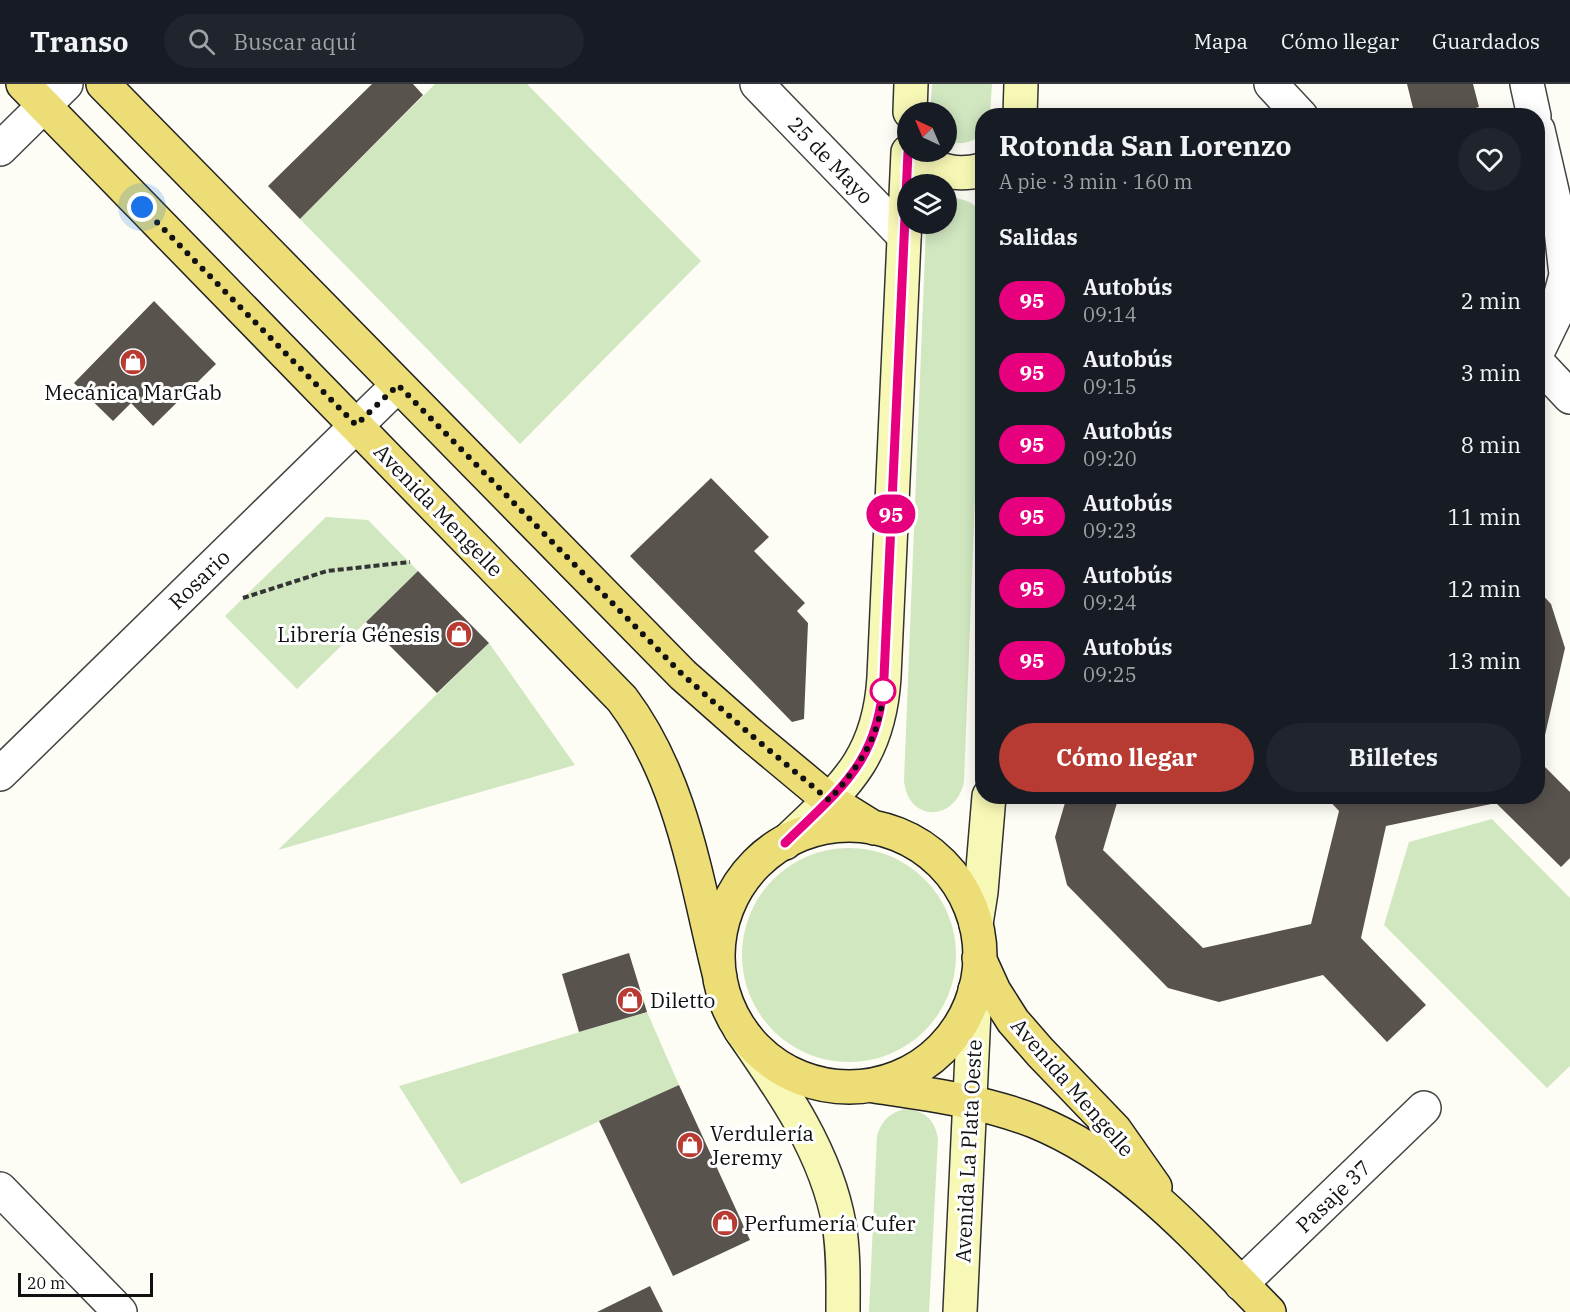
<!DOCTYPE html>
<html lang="es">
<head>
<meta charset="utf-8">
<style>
  :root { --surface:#171b24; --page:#20242c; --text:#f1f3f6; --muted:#9ea1a6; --line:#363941; --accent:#b73b33 }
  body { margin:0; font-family:"IBM Plex Serif",serif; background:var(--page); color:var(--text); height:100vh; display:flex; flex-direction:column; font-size:22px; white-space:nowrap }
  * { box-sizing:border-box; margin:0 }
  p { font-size:20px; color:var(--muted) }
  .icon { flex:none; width:33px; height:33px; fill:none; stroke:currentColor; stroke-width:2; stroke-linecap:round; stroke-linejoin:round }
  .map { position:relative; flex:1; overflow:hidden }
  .drawer { position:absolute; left:975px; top:24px; width:570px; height:696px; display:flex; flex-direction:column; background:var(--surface); border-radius:24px; box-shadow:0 3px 15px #0003 }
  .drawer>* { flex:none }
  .badge { padding:0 12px; border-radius:20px; font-size:21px; line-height:39px }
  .needle { width:39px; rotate:316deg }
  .tools { position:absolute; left:897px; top:18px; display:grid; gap:12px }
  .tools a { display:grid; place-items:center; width:60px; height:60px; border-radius:50%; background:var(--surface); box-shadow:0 3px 15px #0003; font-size:30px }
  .scale { position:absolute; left:18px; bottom:15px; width:135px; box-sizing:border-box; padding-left:6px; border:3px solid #111; border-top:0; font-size:16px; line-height:21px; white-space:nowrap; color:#111; -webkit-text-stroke:4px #fff; paint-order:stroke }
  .you { position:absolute; width:30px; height:30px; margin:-15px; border:4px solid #fff; border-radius:50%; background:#1a73e8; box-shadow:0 0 0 9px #1a73e833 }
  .map>.badge { position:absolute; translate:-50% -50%; box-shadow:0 0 0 3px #fff }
  h2 { padding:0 24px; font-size:22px; line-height:54px }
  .round { display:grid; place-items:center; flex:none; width:63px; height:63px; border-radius:32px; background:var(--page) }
  .summary { display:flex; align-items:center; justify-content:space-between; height:102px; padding:0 24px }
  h1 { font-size:28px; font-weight:700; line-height:45px }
  .primary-button { display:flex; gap:12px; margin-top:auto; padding:12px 24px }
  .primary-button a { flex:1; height:69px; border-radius:36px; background:var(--accent); color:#fff; font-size:24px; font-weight:700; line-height:69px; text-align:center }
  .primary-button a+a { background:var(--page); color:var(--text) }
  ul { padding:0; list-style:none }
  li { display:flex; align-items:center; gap:18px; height:72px; padding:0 24px }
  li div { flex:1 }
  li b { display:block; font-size:22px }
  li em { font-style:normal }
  li .badge { min-width:66px; font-weight:700; text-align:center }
  header { display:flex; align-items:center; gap:36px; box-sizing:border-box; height:84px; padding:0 30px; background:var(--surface); border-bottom:2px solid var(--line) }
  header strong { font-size:28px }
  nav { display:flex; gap:33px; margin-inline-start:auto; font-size:21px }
  .search { width:420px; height:54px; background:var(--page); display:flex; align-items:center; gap:15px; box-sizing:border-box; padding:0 21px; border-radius:33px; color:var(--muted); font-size:22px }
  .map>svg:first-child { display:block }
  .green { fill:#d0e7c0 }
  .building { fill:#59534e }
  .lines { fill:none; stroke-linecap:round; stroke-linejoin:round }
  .minor-casing { stroke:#444; stroke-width:36 }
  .secondary-casing { stroke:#333; stroke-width:36 }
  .primary-casing { stroke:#222; stroke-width:36 }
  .path { stroke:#333; stroke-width:4; stroke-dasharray:6 3; stroke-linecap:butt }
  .minor { stroke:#fff; stroke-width:33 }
  .secondary { stroke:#f8f8b6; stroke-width:33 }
  .primary { stroke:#eddd76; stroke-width:33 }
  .line-casing { stroke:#fff; stroke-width:14 }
  .line { stroke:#e6007e; stroke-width:9 }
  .walk { stroke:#111; stroke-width:6; stroke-dasharray:0 10.8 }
  .stop-dot { fill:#fff; stroke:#e6007e; stroke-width:3 }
  .labels { text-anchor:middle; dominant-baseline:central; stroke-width:6; stroke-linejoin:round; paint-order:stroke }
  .street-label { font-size:21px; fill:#111; stroke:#fff }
  .poi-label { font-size:21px; fill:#111; stroke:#fff; text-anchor:start }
</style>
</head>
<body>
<header>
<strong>Transo</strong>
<div class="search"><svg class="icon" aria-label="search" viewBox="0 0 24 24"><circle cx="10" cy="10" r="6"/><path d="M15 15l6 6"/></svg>Buscar aquí</div>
<nav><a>Mapa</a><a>Cómo llegar</a><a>Guardados</a></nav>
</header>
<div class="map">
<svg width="1570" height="1228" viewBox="0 0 1570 1228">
  <rect width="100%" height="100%" fill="#fefdf5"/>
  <!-- green -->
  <path class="green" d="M435 0H527L701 177 520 360 300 135Z
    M932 0H992L990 31 982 32V50C971 59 960 62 947 56L946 28H930Z
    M952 114C965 115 975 118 982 131V233L964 698C955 739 907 738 904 696L926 143V140H946L947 116Z
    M326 433 368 436 418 487 297 605 225 532Z
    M489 559 575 681 278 766Z
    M1492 735 1570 814V982L1547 1004 1384 841 1409 758Z
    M742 871a107 107 0 1 1 214 0a107 107 0 1 1-214 0Z
    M647 928 679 1001 461 1100 399 1002Z
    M904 1025C924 1026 935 1035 938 1055L929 1228H869L877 1052C882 1037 888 1030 904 1025Z"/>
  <!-- building -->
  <path class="building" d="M372 0H413L423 11 300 135 268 102Z
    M1407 0H1473L1479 23 1448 32H1415Z
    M154 217 216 280 153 342 131 319 113 337 74 299Z
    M711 394 769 453 754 467 805 519 797 527 808 539 804 635 792 638 630 472Z
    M418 487 489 559 437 609 366 538Z
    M1538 506 1551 520 1565 564 1539 677 1570 708V774L1561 783 1496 719 1386 742 1361 854 1426 921 1387 958 1323 891 1219 918 1168 904 1067 801 1055 753 1067 712H1119L1103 766 1203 864 1311 840 1339 727 1325 712H1538Z
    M629 869 647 928 579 948 562 890Z
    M679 1001 750 1156 673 1192 599 1037Z
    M650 1202 663 1228H597Z"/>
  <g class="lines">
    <defs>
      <path id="minor" d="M757 0 904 152
        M1271 0 1301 32
        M1527 0 1534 32
        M1538 46 1561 146 1566 191 1555 232 1538 267
        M0 65 66 0
        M1538 279 1570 313
        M0 690 398 301
        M0 1105 120 1228
        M1241 1200 1424 1024"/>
      <path id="secondary" d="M910 28 911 0
        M1020 32 1021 0
        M918 68C934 89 958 92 982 86
        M785 759C842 704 879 677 884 593L908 68
        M976 840 981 808 989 712
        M740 945C781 1004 826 1067 839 1140 844 1169 843 1199 843 1228
        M960 1228 975 906"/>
      <path id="primary" d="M23 0 622 615C683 696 696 797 720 893
        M103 0 683 591 751 651 829 716 874 744
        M718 872a131 131 0 1 1 262 0a131 131 0 1 1-262 0Z
        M979 874 994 907 1013 937 1040 968 1115 1046 1155 1103
        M874 1002C927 1010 983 1017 1034 1037 1130 1076 1198 1156 1269 1228"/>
    </defs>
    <!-- minor casing -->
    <use href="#minor" class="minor-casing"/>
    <!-- secondary casing -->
    <use href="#secondary" class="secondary-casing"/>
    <!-- primary casing -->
    <use href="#primary" class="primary-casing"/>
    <!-- path -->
    <path class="path" d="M243 514 327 487 410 478"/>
    <!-- minor -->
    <use href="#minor" class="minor"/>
    <!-- secondary -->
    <use href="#secondary" class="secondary"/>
    <!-- primary -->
    <use href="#primary" class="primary"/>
  </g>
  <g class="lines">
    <defs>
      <path id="line" d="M785 759C842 703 879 678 884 593L908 68"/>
    </defs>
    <!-- line casing -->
    <use href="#line" class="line-casing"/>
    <!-- line -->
    <use href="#line" class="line"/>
    <!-- walk -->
    <path class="walk" d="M142 123 356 341 398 301 683 591 751 651 829 716C858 684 881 652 883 607"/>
  </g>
  <!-- icons -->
  <defs>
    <symbol id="shop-disc" viewBox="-11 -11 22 22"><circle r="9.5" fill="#b73b33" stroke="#fff"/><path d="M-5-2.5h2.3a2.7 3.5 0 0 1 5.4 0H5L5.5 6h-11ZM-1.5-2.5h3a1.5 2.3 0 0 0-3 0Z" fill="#fff"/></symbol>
  </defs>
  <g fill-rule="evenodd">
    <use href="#shop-disc" x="118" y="263" width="30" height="30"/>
    <use href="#shop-disc" x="444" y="535" width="30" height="30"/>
    <use href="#shop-disc" x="615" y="901" width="30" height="30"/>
    <use href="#shop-disc" x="675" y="1046" width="30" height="30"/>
    <use href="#shop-disc" x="710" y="1124" width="30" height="30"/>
  </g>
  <!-- markers -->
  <circle class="stop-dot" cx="883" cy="607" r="12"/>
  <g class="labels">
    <!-- street labels -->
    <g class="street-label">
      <text transform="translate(831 76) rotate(46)">25 de Mayo</text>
      <text transform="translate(439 426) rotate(46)">Avenida Mengelle</text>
      <text transform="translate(199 495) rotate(-44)">Rosario</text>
      <text transform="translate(1073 1003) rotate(49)">Avenida Mengelle</text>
      <text transform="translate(968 1067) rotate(-87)">Avenida La Plata Oeste</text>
      <text transform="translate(1333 1112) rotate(-44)">Pasaje 37</text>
    </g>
    <!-- poi labels -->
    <g class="poi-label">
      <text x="133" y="308" text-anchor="middle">Mecánica MarGab</text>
      <text x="440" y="550" text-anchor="end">Librería Génesis</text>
      <text x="650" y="916">Diletto</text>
      <text x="710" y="1049">Verdulería<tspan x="710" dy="24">Jeremy</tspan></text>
      <text x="744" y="1139">Perfumería Cufer</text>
    </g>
  </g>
</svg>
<div class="tools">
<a><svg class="needle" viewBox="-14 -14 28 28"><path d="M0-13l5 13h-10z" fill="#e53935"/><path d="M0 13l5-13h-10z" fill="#9ea1a6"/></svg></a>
<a><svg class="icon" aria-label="layers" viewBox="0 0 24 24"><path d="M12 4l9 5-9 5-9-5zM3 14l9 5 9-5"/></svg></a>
</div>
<div class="scale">20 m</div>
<div class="you" style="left:142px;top:123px"></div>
<b class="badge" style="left:891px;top:430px;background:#e6007e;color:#fff">95</b>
<section class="drawer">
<div class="summary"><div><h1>Rotonda San Lorenzo</h1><p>A pie · 3 min · 160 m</p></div><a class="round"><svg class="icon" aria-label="heart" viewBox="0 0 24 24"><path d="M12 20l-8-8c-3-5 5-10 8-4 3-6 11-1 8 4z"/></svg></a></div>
<h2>Salidas</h2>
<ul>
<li><span class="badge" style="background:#e6007e;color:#fff">95</span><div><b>Autobús</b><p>09:14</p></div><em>2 min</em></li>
<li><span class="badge" style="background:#e6007e;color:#fff">95</span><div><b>Autobús</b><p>09:15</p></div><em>3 min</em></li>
<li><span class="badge" style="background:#e6007e;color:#fff">95</span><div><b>Autobús</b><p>09:20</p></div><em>8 min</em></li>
<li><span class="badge" style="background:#e6007e;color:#fff">95</span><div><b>Autobús</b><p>09:23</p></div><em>11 min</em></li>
<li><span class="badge" style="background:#e6007e;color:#fff">95</span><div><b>Autobús</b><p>09:24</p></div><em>12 min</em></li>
<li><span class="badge" style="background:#e6007e;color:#fff">95</span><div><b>Autobús</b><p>09:25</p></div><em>13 min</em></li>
</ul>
<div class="primary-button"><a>Cómo llegar</a><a>Billetes</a></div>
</section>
</div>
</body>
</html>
